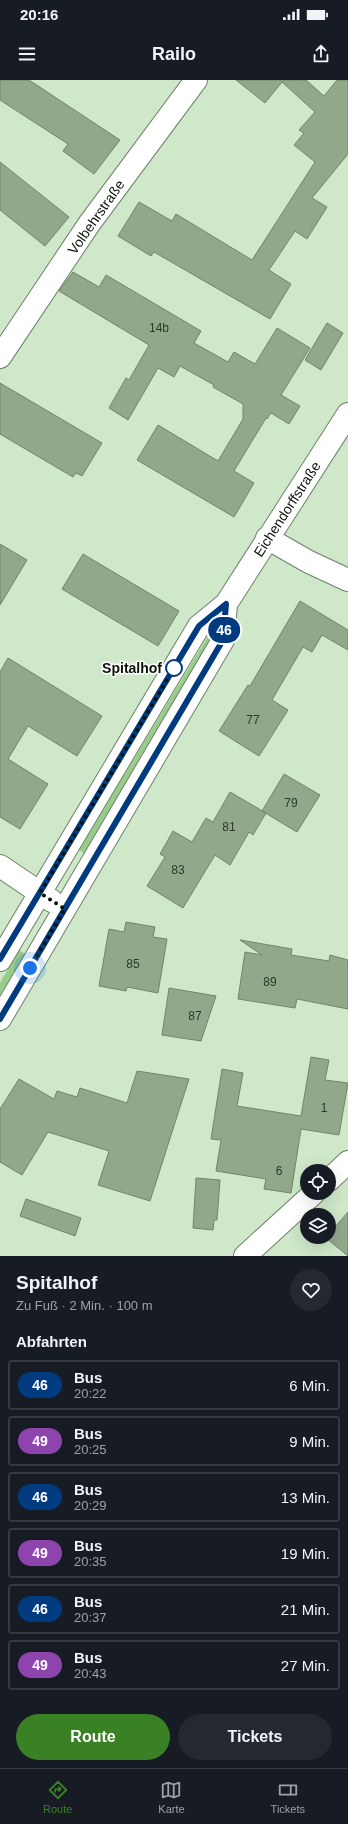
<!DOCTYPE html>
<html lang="de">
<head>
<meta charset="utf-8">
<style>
  :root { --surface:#171b24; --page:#242831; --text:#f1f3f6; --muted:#9ea1a6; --line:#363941; --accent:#3a8125 }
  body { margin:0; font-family:Helvetica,sans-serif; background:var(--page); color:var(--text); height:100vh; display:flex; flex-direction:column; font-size:15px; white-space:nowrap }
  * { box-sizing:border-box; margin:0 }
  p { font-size:13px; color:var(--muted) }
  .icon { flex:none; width:22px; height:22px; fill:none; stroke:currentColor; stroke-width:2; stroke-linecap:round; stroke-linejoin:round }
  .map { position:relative; height:1176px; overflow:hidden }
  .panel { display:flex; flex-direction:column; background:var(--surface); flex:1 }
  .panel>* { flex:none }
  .badge { padding:0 8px; border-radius:13px; font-size:14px; line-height:26px }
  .buttons { position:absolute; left:300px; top:1084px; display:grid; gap:8px }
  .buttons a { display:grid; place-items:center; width:36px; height:36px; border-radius:50%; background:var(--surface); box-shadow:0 4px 16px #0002; font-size:20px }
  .you { position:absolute; width:20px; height:20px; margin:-10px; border:3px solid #fff; border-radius:50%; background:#1a73e8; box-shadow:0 0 0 6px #1a73e833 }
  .map>.badge { position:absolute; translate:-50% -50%; box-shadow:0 0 0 2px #fff }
  h2 { padding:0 16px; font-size:15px; line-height:36px }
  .round { display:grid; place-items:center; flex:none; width:42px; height:42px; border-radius:21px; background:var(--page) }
  .head { display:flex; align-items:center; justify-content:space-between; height:68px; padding:0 16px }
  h1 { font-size:19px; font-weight:700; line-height:30px }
  .button { display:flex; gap:8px; margin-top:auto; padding:8px 16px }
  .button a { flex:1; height:46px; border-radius:24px; background:var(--accent); color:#fff; font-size:16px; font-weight:700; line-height:46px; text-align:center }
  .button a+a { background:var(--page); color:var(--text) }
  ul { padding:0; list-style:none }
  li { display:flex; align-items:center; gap:12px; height:50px; margin:0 8px 6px; padding:0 8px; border:2px solid var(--line); border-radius:4px }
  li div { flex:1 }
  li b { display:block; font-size:15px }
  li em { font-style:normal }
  li .badge { min-width:44px; font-weight:700; text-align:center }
  .status { display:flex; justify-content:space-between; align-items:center; height:28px; padding:0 20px; background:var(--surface); direction:ltr }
  .status svg { height:11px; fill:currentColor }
  header { display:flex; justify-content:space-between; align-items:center; height:52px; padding:0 16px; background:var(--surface); font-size:18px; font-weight:700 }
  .menu { display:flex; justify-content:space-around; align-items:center; height:56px; border-top:1px solid var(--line); background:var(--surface); font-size:11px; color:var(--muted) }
  .menu a { display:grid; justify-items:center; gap:2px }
  .menu .on { color:var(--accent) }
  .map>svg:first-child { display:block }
  .green { fill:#98cc8b }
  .building { fill:#91a88b; stroke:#70866a }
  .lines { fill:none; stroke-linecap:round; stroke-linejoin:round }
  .minor-casing { stroke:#6c8367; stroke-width:24 }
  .minor { stroke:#fff; stroke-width:22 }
  .line-casing { stroke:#fff; stroke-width:9 }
  .line { stroke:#003b80; stroke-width:6 }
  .walk { stroke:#0a1208; stroke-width:4; stroke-dasharray:0 7.2 }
  .stop-dot { fill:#fff; stroke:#003b80; stroke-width:2 }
  .labels { text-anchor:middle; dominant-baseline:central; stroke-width:3; stroke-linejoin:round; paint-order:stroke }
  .number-label { font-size:12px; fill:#2c3829 }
  .street-label { font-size:14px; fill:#0a1208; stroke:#fff }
  .stop-label { font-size:14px; font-weight:bold; fill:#0a1208; stroke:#fff; text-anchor:end }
</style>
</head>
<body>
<div class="status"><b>20:16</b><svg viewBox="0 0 49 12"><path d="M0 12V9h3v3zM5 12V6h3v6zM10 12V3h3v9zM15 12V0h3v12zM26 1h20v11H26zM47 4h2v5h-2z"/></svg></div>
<header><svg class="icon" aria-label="menu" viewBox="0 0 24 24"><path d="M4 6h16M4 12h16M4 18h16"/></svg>Railo<svg class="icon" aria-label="share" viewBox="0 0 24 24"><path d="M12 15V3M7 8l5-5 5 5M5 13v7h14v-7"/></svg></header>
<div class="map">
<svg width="348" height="1176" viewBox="0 0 348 1176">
  <rect width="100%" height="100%" fill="#cfe8c9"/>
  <!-- green -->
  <path class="green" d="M213 551 215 556 85 774 79 770 210 553Z
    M19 870 25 874 0 915V903Z"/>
  <!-- building -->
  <path class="building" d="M0 0H29L120 60 94 94 63 71 68 64 0 20Z
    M236 0H306L324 16 337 0H348V74L312 118 327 127 307 159 295 151 269 190 291 204 270 239 154 172 151 176 118 156 139 122 172 141 176 134 252 180 315 82 294 65 304 53 299 50 315 32 282 2 265 23Z
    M0 82 69 137 45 166 0 130Z
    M73 192 99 207 106 195 201 251 194 263 228 282 234 272 255 284 277 248 310 268 281 315 300 326 289 344 271 333 267 339 266 338 234 391 254 403 234 437 137 380 158 345 218 381 243 339V324L213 307 214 305 180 286 174 297 158 288 128 340 109 328 126 298 129 300 149 265 59 211Z
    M327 243 343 253 321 290 305 280Z
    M0 303 102 363 82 396 76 393 73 397 0 354Z
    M0 464 27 480 0 525Z
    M83 474 179 531 158 566 62 509Z
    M300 521 348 550V570L322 555 312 572 303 567 272 620 288 630 259 676 219 651 248 605 250 606Z
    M8 578 102 636 77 676 28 646 8 679 48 704 20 749 0 737V592Z
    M284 694 320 715 297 752 262 731Z
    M230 712 266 733 253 755 249 752 230 785 215 775 183 828 147 806 165 777 160 774 173 751 192 762 206 738 213 742Z
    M126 842 155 847 153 857 167 859 158 913 127 907 126 911 99 906 109 849 124 852Z
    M240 860 292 869 291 875 329 881 330 875 348 880V929L297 919 295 928 238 919 245 872 262 875Z
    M169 908 216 916 201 961 162 955Z
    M311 977 329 980 325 1000 348 1003 339 1055 301 1049 291 1113 264 1109 266 1099 216 1091 221 1060 211 1059 222 989 243 993 237 1026 301 1036Z
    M137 991 189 999 150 1121 98 1105 109 1071 48 1052 22 1095 0 1082V1029L19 999 54 1019 57 1011 77 1017 80 1008 127 1023Z
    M196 1098 220 1100 217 1140H214L213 1150 193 1148Z
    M26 1119 81 1138 75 1156 20 1136Z
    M348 1132V1176L326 1158 329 1157V1154Z"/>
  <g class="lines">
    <defs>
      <path id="minor" d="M0 277 89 144 196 0
        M267 458 309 482 348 500
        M0 786 52 821
        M0 880 199 546 226 524 348 334
        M0 939 223 560 226 524
        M329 1100 348 1082
        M245 1176 314 1113"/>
    </defs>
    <!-- minor casing -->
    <use href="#minor" class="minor-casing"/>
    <!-- minor -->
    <use href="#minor" class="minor"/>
  </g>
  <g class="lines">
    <defs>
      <path id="line" d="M0 879 199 546 226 524 223 560 0 939"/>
    </defs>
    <!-- line casing -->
    <use href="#line" class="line-casing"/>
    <!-- line -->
    <use href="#line" class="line"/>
    <!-- walk -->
    <path class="walk" d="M30 888 65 829 40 813 174 588"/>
  </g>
  <!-- markers -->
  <circle class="stop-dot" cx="174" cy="588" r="8"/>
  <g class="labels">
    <!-- number labels -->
    <g class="number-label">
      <text x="159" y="248">14b</text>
      <text x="253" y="640">77</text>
      <text x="291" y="723">79</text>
      <text x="229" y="747">81</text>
      <text x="178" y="790">83</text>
      <text x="133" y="884">85</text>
      <text x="270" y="902">89</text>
      <text x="195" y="936">87</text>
      <text x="324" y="1028">1</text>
      <text x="279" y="1091">6</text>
    </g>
    <!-- street labels -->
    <g class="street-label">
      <text transform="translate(96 137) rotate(-55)">Volbehrstraße</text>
      <text transform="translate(287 429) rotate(-57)">Eichendorffstraße</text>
    </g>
    <!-- stop labels -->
    <g class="stop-label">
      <text x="162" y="588">Spitalhof</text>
    </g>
  </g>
</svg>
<div class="buttons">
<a><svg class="icon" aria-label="locate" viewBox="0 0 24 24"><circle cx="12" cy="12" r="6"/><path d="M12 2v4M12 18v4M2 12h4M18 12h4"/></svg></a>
<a><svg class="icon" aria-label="layers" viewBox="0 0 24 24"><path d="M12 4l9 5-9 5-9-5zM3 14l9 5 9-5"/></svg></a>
</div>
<div class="you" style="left:30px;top:888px"></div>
<b class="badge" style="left:224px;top:550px;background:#003b80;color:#fff">46</b>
</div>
<section class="panel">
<div class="head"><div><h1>Spitalhof</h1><p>Zu Fuß · 2 Min. · 100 m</p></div><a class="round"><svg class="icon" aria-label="heart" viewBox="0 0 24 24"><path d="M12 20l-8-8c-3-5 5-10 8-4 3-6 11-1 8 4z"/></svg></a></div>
<h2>Abfahrten</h2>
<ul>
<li><span class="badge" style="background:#003b80;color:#fff">46</span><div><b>Bus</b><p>20:22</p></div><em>6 Min.</em></li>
<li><span class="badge" style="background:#8e44ad;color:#fff">49</span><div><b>Bus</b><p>20:25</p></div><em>9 Min.</em></li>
<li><span class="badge" style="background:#003b80;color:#fff">46</span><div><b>Bus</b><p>20:29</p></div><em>13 Min.</em></li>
<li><span class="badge" style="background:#8e44ad;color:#fff">49</span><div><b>Bus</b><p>20:35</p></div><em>19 Min.</em></li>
<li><span class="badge" style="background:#003b80;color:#fff">46</span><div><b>Bus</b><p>20:37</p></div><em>21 Min.</em></li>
<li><span class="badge" style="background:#8e44ad;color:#fff">49</span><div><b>Bus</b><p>20:43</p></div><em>27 Min.</em></li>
</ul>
<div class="button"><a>Route</a><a>Tickets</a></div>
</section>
<nav class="menu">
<a class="on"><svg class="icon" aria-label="directions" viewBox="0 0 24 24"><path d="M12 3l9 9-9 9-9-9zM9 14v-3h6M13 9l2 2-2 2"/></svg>Route</a>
<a><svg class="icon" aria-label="map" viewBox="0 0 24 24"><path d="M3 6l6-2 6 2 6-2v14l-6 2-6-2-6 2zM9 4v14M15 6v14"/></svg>Karte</a>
<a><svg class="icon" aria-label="tickets" viewBox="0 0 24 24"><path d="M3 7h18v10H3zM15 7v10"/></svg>Tickets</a>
</nav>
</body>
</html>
